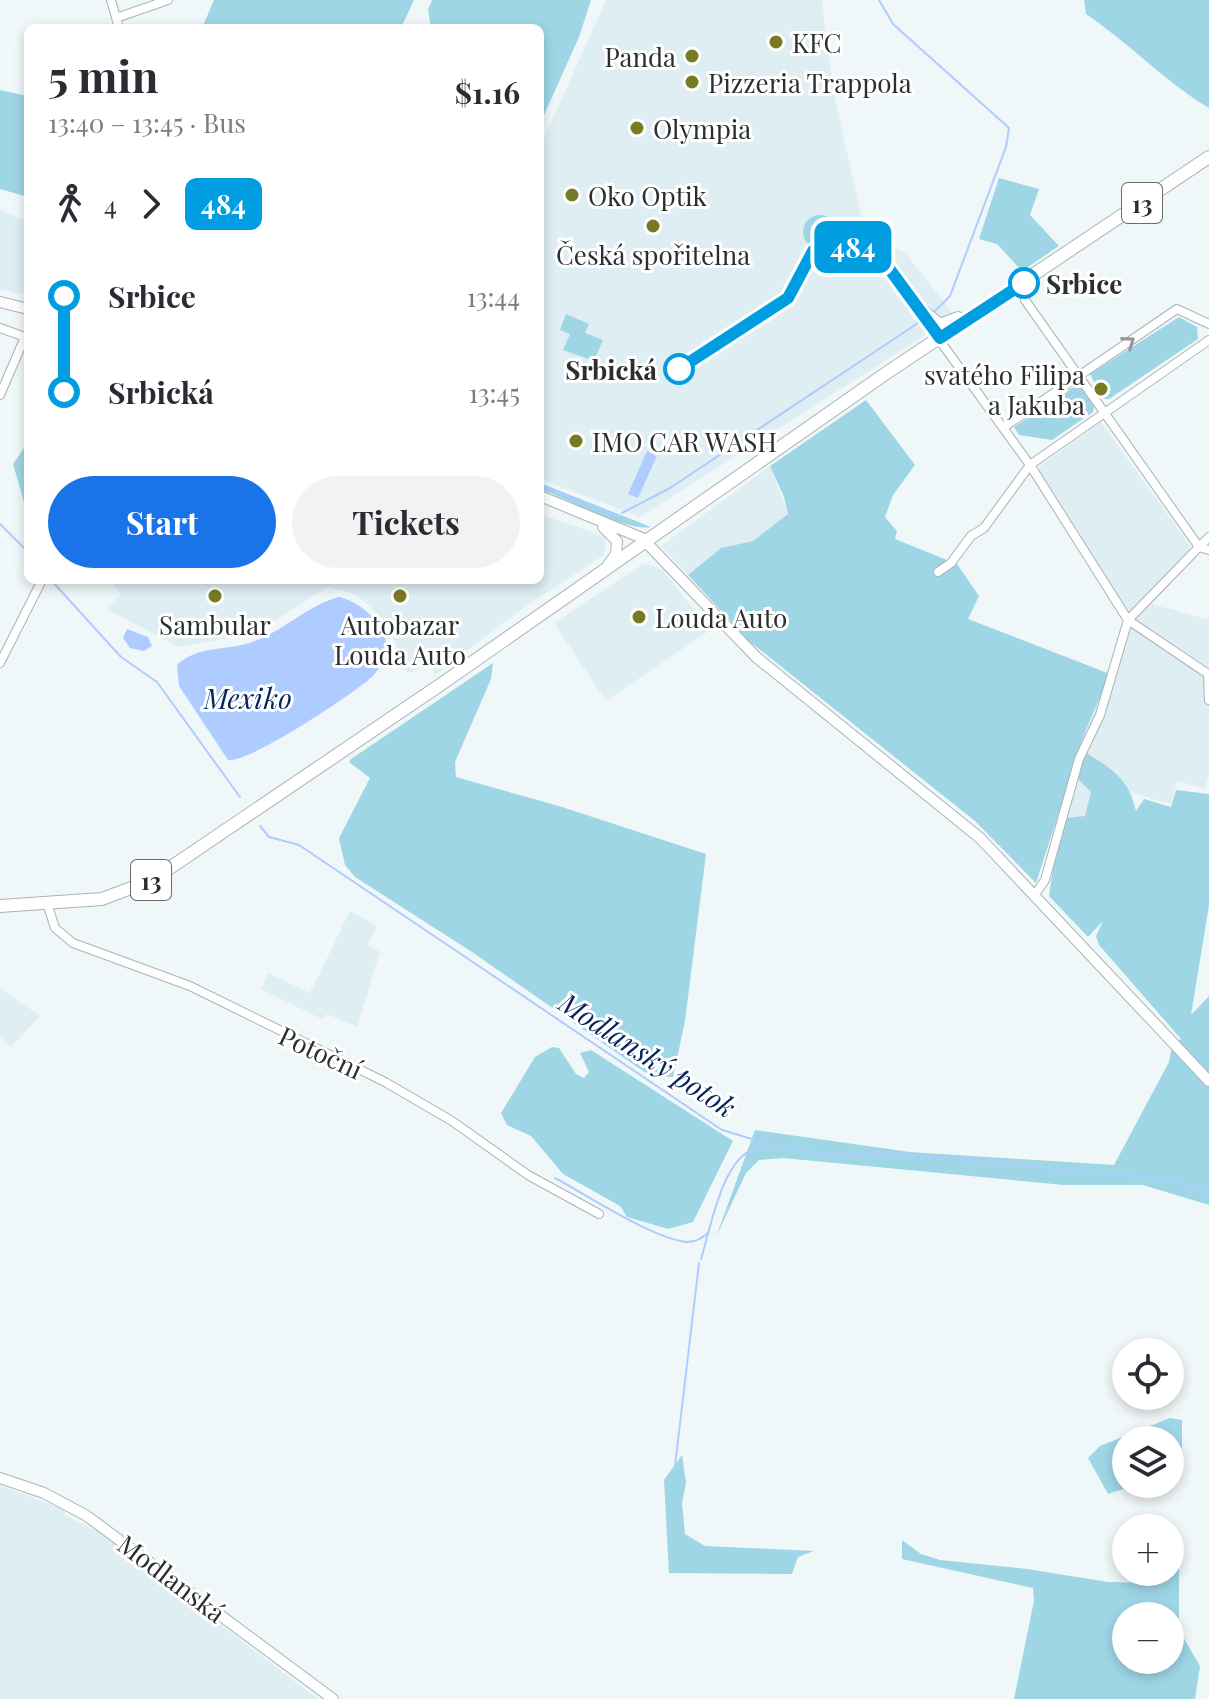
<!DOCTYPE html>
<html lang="en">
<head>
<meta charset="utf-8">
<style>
  :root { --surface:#fff; --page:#f2f2f3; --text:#2b2b33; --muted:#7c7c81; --accent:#1a73e8 }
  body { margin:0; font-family:"Playfair Display",serif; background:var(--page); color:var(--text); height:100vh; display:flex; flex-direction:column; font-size:30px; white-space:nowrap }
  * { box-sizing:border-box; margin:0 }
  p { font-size:26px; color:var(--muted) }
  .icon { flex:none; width:44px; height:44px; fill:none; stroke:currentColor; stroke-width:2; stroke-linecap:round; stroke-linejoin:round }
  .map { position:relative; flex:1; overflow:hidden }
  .panel { position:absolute; left:24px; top:24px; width:520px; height:560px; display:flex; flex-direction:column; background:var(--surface); border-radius:12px; box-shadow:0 4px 12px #0003 }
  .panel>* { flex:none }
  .badge { padding:0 16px; border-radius:12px; font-size:28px; line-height:52px }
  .buttons { position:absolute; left:1112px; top:1338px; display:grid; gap:16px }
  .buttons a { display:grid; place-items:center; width:72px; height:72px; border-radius:50%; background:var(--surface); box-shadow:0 4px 12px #0003; font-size:40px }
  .map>.badge { position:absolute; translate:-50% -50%; box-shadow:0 0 0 4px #fff }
  .legs { display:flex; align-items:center; gap:12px; height:88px; padding:0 24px; font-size:26px }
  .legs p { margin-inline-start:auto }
  .headline { display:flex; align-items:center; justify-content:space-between; height:136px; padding:0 24px }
  h1 { font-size:44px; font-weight:700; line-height:60px }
  .action { display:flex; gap:16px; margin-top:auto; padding:16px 24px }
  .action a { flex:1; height:92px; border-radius:48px; background:var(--accent); color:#fff; font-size:32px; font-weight:700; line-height:92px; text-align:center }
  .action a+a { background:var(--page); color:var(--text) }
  ul { padding:0 24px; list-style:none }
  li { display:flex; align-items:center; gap:28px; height:96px; font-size:30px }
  li i { display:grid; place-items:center; width:12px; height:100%; margin:0 10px; background:currentColor }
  li i::after { content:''; width:20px; height:20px; margin:-10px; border:6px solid; border-radius:50%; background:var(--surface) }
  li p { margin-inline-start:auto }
  li:first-child i { background:linear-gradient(#0000 50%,currentColor 0) }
  li:last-child i { background:linear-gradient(currentColor 50%,#0000 0) }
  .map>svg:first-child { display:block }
  .built { fill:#deeef3 }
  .green { fill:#9ed6e6; fill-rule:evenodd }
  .water { fill:#aeccff }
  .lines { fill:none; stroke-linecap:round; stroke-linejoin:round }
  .stream { stroke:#aeccff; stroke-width:2 }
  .minor-casing { stroke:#abb2b4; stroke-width:10 }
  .tertiary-casing { stroke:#abb2b4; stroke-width:12 }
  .primary-casing { stroke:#abb2b4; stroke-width:14 }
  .minor { stroke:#fff; stroke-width:8 }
  .tertiary { stroke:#fff; stroke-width:10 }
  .primary { stroke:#fff; stroke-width:12 }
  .oneway { stroke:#969697 }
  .line-1-casing { stroke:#fff; stroke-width:18 }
  .line-1 { stroke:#009ee0; stroke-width:12 }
  .poi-dot { fill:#787a23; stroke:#fff; stroke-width:3 }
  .stop-1-dot { fill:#fff; stroke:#009ee0; stroke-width:4 }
  .labels { text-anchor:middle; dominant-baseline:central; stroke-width:6; stroke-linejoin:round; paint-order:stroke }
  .shield { fill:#fff; stroke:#6b6d6d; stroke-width:2 }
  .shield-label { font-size:24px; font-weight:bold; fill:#2c2e2f }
  .poi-label { font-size:26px; fill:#2c2e2f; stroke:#fff; text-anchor:start }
  .stop-label { font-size:26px; font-weight:bold; fill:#2c2e2f; stroke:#fff; text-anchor:start }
  .street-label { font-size:26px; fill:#2c2e2f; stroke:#fff }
  .water-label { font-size:28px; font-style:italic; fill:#04255d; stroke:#fff }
</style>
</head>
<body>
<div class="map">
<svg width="1209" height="1699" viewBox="0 0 1209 1699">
  <rect width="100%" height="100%" fill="#f0f7f9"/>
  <!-- built -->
  <path class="built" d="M606 0H822L833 90 864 228 906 254 955 316 640 517 540 479V147Z
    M0 210 28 222V280L22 295 0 289Z
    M1101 422 1193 550 1200 552 1152 604 1209 620V773L1205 789 1177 781 1171 804 1122 790 1111 829 1058 818 1085 731 1110 674 1124 625 1123 617 1029 474Z
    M770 466 788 514 753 541 721 548 688 575 661 546Z
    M540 514 606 537 604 555 525 607 435 675 430 664 407 673 390 630 370 606 355 594 328 587 255 633 179 647 106 609 121 594 111 580H540Z
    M644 563 662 569 710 630 606 701 554 623Z
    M350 911 377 926 368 945 380 952 357 1027 327 1014 322 1019 261 989 268 973 310 993Z
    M0 988 40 1016 11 1047 0 1037Z
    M0 1485 64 1510V1515L98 1531 318 1699H0Z"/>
  <!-- green -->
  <path class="green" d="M214 0H414L401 28H202Z
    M432 0H591L579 37 540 124V28H431L428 10Z
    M1084 0H1209V108C1164 81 1129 43 1086 14Z
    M0 90 28 96V197L0 189Z
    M999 178 1039 189 1030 215 1059 246 1022 271 997 244 979 239Z
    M803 232a17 17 0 1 1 34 0a17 17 0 1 1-34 0Z
    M566 314 589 324 585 333 603 340 594 361 563 350 570 334 560 330Z
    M1179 317 1197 327 1198 339 1109 399H1104L1090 374Z
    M1073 387 1081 388 1094 406 1093 412 1052 440 1019 435 1014 427Z
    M866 400 915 465 893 495 885 517 897 531 895 539 957 564 979 596 968 619 1110 674 1085 732 1036 883 975 821 749 641 688 575 721 548 753 541 788 514 784 497 770 466Z
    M28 442V516L13 464Z
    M540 483 651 527C627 532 566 498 540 489Z
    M493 663 491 679 455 762 456 777 562 807 706 854 685 1021 673 1077 654 1076 643 1071 472 952 355 877 345 865 339 838 370 778 349 762 351 759Z
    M1085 752C1112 769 1129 779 1136 811L1144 799 1171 807 1176 790 1209 794V905L1191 1015 1209 996V1205L1143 1185H1064L783 1158 759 1160 746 1173 716 1237 755 1130 910 1152 1114 1165 1169 1062 1172 1047 1181 1039 1099 945 1096 936 1103 921 1088 937 1049 896 1054 862 1067 818 1085 816 1091 792 1078 779Z
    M552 1047 559 1048 576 1074 584 1078 589 1072 580 1053 591 1050 733 1141 693 1222 668 1229 627 1217 620 1206 563 1174 531 1136 507 1125 501 1113 535 1057Z
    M1170 1418 1182 1420V1462L1170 1469V1440H1126V1484H1138L1108 1494 1088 1458 1100 1446Z
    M682 1455 686 1483 682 1503 685 1534 705 1546 814 1551 798 1557 792 1574 669 1573 664 1480Z
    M902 1540 921 1554 940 1560 1027 1569 1108 1582 1154 1583 1179 1568V1630L1200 1666 1195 1699H1014L1034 1601 1033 1588 902 1559ZM1126 1616H1170V1660H1126Z"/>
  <!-- water -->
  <path class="water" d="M647 451 657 456 638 498 628 494Z
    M339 597C365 603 389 629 388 656 383 663 378 670 373 676 355 693 248 764 228 760L179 686 177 665C197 645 230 651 255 641 285 630 308 605 339 597Z
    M127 629 148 637 152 646 144 651 130 648 123 638Z"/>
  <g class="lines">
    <!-- stream -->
    <path class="stream" d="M879 0 893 24 1009 128 1006 147 950 296 933 313
      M540 486 619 516
      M622 513 670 488 924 319
      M0 524 28 552
      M51 580 121 657 157 682 240 797
      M260 826 269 837 299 845 722 1130 776 1146 823 1154H899L1155 1178 1196 1187 1209 1195
      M555 1178C587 1195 653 1239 687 1242 695 1242 703 1238 709 1232
      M701 1259C712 1224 724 1143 769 1146
      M675 1466 699 1263"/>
    <defs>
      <path id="minor" d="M111 0 119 28
        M116 18 168 0
        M1025 300 1199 547 1128 620 1100 715 1079 759 1045 880 1034 896
        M927 323 1030 465 1128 620 1208 674 1209 700
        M0 328 28 338
        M0 395 25 337
        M1004 427 1177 309 1209 324
        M1209 537 1199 547 1209 550
        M938 572 951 563 971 536 984 528 1030 465 1209 340
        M0 663 42 580
        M47 903 55 928 73 943 190 986 385 1082 452 1121 528 1175 599 1214"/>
      <path id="tertiary" d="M0 302 28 309
        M540 496 642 538 756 657 980 838 1209 1081
        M603 527 617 541 616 554 608 565
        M0 1478 44 1493 87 1516 333 1699"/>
      <path id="primary" d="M916 306 940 325 958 318
        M0 906 102 899 152 880 440 685 885 374 1209 157"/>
    </defs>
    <!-- minor casing -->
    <use href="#minor" class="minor-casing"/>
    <!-- tertiary casing -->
    <use href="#tertiary" class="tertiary-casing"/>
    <!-- primary casing -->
    <use href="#primary" class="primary-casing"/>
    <!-- minor -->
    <use href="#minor" class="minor"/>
    <!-- tertiary -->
    <use href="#tertiary" class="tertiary"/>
    <!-- primary -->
    <use href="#primary" class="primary"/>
  </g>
  <!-- one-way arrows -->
  <defs><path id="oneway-chevron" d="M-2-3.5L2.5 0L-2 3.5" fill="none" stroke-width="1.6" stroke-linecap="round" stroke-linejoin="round" transform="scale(2)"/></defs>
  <use class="oneway" href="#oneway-chevron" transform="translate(1129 342) rotate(-35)"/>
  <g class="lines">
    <defs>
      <path id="line-1" d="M679 369 788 298 813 251 826 252 840 241 888 267 940 338 1024 283"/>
    </defs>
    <!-- line-1 casing -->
    <use href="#line-1" class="line-1-casing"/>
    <!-- line-1 -->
    <use href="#line-1" class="line-1"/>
  </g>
  <!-- markers -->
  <g class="poi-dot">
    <circle cx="776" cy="42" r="8"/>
    <circle cx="692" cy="56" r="8"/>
    <circle cx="692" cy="82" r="8"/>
    <circle cx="637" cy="128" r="8"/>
    <circle cx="572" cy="195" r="8"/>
    <circle cx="653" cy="226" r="8"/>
    <circle cx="1101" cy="389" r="8"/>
    <circle cx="576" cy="441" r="8"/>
    <circle cx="215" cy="596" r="8"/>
    <circle cx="400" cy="596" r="8"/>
    <circle cx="639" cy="617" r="8"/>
  </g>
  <g class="stop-1-dot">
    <circle cx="1024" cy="283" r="14"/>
    <circle cx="679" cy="369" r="14"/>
  </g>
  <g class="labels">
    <!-- shield labels -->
    <g class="shield">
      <rect x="1122" y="183" width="40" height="40" rx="6"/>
      <rect x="131" y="860" width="40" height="40" rx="6"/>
    </g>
    <g class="shield-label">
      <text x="1142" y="203">13</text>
      <text x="151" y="880">13</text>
    </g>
    <!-- poi labels -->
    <g class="poi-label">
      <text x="792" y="42">KFC</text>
      <text x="676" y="56" text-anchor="end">Panda</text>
      <text x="708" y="82">Pizzeria Trappola</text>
      <text x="653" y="128">Olympia</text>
      <text x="588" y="195">Oko Optik</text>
      <text x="653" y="254" text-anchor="middle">Česká spořitelna</text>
      <text x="1085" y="374" text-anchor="end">svatého Filipa<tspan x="1085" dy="30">a Jakuba</tspan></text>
      <text x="592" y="441">IMO CAR WASH</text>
      <text x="655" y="617">Louda Auto</text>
      <text x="215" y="624" text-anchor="middle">Sambular</text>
      <text x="400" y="624" text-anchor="middle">Autobazar<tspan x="400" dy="30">Louda Auto</tspan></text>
    </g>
    <!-- stop labels -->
    <g class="stop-label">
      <text x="1046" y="283">Srbice</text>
      <text x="657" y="369" text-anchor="end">Srbická</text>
    </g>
    <!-- street labels -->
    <g class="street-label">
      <text transform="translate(321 1052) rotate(25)">Potoční</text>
      <text transform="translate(172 1578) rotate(37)">Modlanská</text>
    </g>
    <!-- water labels -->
    <g class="water-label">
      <text x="248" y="697">Mexiko</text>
      <text transform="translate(648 1054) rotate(33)">Modlanský potok</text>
    </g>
  </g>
</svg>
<div class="buttons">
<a><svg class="icon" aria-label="locate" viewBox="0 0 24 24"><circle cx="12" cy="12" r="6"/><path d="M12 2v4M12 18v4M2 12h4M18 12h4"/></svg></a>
<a><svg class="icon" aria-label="layers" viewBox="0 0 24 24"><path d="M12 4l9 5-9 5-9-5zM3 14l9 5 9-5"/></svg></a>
<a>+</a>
<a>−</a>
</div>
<b class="badge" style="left:853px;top:247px;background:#009ee0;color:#fff">484</b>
<section class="panel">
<div class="headline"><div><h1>5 min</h1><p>13:40 – 13:45 · Bus</p></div><b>$1.16</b></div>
<div class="legs"><svg class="icon" aria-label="walk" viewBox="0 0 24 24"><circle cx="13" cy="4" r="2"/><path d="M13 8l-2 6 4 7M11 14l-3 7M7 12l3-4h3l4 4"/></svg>4<svg class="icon" aria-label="forward" viewBox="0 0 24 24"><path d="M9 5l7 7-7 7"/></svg><b class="badge" style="background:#009ee0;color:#fff">484</b></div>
<ul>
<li><i style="color:#009ee0"></i><b>Srbice</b><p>13:44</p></li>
<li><i style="color:#009ee0"></i><b>Srbická</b><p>13:45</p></li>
</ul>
<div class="action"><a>Start</a><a>Tickets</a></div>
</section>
</div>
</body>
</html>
